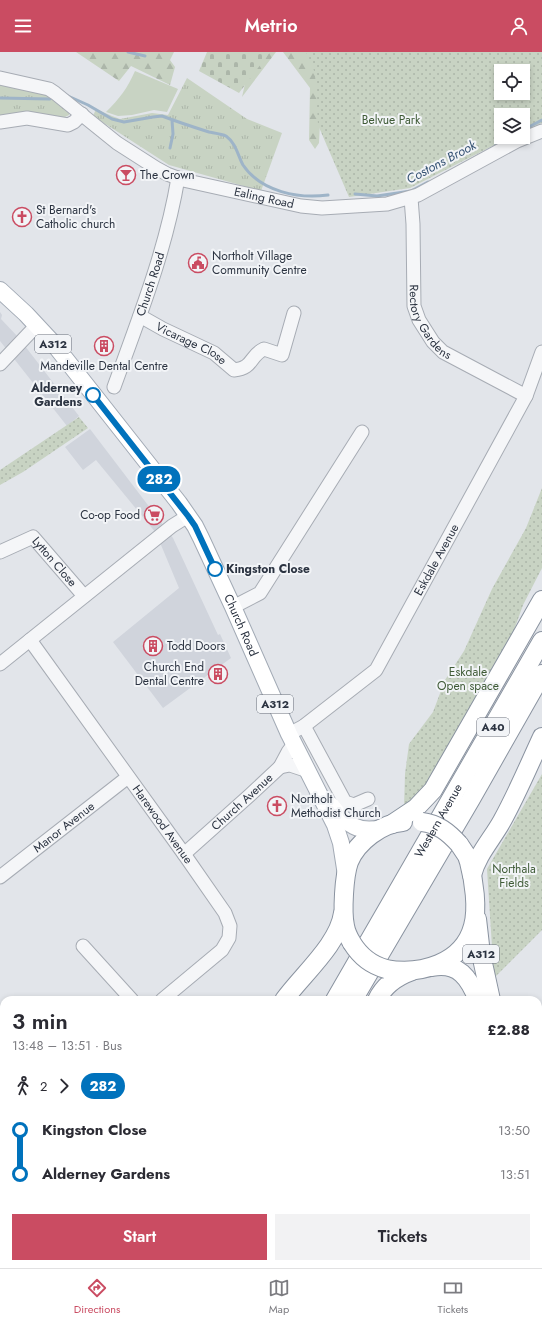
<!DOCTYPE html>
<html lang="en">
<head>
<meta charset="utf-8">
<style>
  :root { --surface:#fff; --page:#f2f2f3; --text:#2b2b33; --muted:#7c7c81; --line:#e1e1e2; --accent:#ca4c62 }
  body { margin:0; font-family:Jost,sans-serif; background:var(--page); color:var(--text); height:100vh; display:flex; flex-direction:column; font-size:15px; white-space:nowrap }
  * { box-sizing:border-box; margin:0 }
  p { font-size:13px; color:var(--muted) }
  .icon { flex:none; width:22px; height:22px; fill:none; stroke:currentColor; stroke-width:2; stroke-linecap:round; stroke-linejoin:round }
  .map { position:relative; flex:1; overflow:hidden }
  .side { position:absolute; left:0px; top:944px; width:542px; height:272px; display:flex; flex-direction:column; background:var(--surface); border-radius:12px 12px 0 0; box-shadow:0 2px 6px #0003 }
  .side>* { flex:none }
  .badge { padding:0 8px; border-radius:13px; font-size:14px; line-height:26px }
  .fabs { position:absolute; left:494px; top:12px; display:grid; gap:8px }
  .fabs a { display:grid; place-items:center; width:36px; height:36px; border-radius:0px; background:var(--surface); box-shadow:0 2px 6px #0003; font-size:20px }
  .map>.badge { position:absolute; translate:-50% -50%; box-shadow:0 0 0 2px #fff }
  .legs { display:flex; align-items:center; gap:6px; height:44px; padding:0 12px; font-size:13px }
  .legs p { margin-inline-start:auto }
  .headline { display:flex; align-items:center; justify-content:space-between; height:68px; padding:0 12px }
  h1 { font-size:22px; font-weight:600; line-height:30px }
  .cta { display:flex; gap:8px; margin-top:auto; padding:8px 12px }
  .cta a { flex:1; height:46px; border-radius:0px; background:var(--accent); color:#fff; font-size:16px; font-weight:600; line-height:46px; text-align:center }
  .cta a+a { background:var(--page); color:var(--text) }
  ul { padding:0 12px; list-style:none }
  li { display:flex; align-items:center; gap:14px; height:44px; font-size:15px }
  li i { display:grid; place-items:center; width:6px; height:100%; margin:0 5px; background:currentColor }
  li i::after { content:''; width:10px; height:10px; margin:-5px; border:3px solid; border-radius:50%; background:var(--surface) }
  li p { margin-inline-start:auto }
  li:first-child i { background:linear-gradient(#0000 50%,currentColor 0) }
  li:last-child i { background:linear-gradient(currentColor 50%,#0000 0) }
  header { display:flex; justify-content:space-between; align-items:center; height:52px; padding:0 12px; background:var(--accent); color:#fff; font-size:18px; font-weight:600 }
  .tabs { display:flex; justify-content:space-around; align-items:center; height:56px; border-top:1px solid var(--line); background:var(--surface); font-size:11px; color:var(--muted) }
  .tabs a { display:grid; justify-items:center; gap:2px }
  .tabs .on { color:var(--accent) }
  .map>svg:first-child { display:block }
  .built { fill:#d0d4dc }
  .grass { fill:url(#grass-tufts) }
  .forest { fill:url(#forest-firs) }
  .cemetery { fill:url(#cemetery-stones) }
  .park { fill:url(#park-dots); fill-rule:evenodd }
  .garden { fill:#c8d3c3 }
  .lines { fill:none; stroke-linecap:round; stroke-linejoin:round }
  .stream { stroke:#9eb4c8; stroke-width:3 }
  .minor-casing { stroke:#a7acb4; stroke-width:15 }
  .major-casing { stroke:#a2aab5; stroke-width:18 }
  .highway-casing { stroke:#8a93a0; stroke-width:20 }
  .minor { stroke:#f5f6f8; stroke-width:13 }
  .major { stroke:#fff; stroke-width:16 }
  .highway { stroke:#fff; stroke-width:18 }
  .highway-bridge-casing { stroke:#8a93a0; stroke-width:20; stroke-linecap:butt }
  .highway-bridge { stroke:#fff; stroke-width:18 }
  .line-1-casing { stroke:#fff; stroke-width:9 }
  .line-1 { stroke:#0072bc; stroke-width:6 }
  .stop-1-dot { fill:#fff; stroke:#0072bc; stroke-width:2 }
  .labels { text-anchor:middle; dominant-baseline:central; stroke-width:4; stroke-linejoin:round; paint-order:stroke }
  .shield { fill:#f2f4f7; stroke:#676d78; stroke-width:1 }
  .shield-label { font-size:11px; font-weight:bold; fill:#2b3341 }
  .park-label { font-size:12px; fill:#405c38; stroke:#f2f4f7 }
  .poi-label { font-size:12px; fill:#2b3341; stroke:#f2f4f7; text-anchor:start }
  .street-label { font-size:12px; fill:#2b3341; stroke:#f2f4f7 }
  .stop-label { font-size:12px; font-weight:bold; fill:#2b3341; stroke:#f2f4f7; text-anchor:end }
  .water-label { font-size:13px; font-style:italic; fill:#365374; stroke:#f2f4f7 }
</style>
</head>
<body>
<header><svg class="icon" aria-label="menu" viewBox="0 0 24 24"><path d="M4 6h16M4 12h16M4 18h16"/></svg>Metrio<svg class="icon" aria-label="person" viewBox="0 0 24 24"><circle cx="12" cy="8" r="4"/><path d="M4 21q1-7 8-7t8 7"/></svg></header>
<div class="map">
<svg width="542" height="1216" viewBox="0 0 542 1216">
  <defs>
    <pattern id="grass-tufts" width="24" height="20" patternUnits="userSpaceOnUse"><rect width="24" height="20" fill="#c8d3c3"/><path d="M3 7l-1-3M5 7V3M7 7l1-3M15 17l-1-3M17 17v-4M19 17l1-3" fill="none" stroke="#acb6a9"/></pattern>
    <pattern id="forest-firs" width="22" height="20" patternUnits="userSpaceOnUse"><rect width="22" height="20" fill="#c8d3c3"/><path d="M5 1l3.5 6h-7zM16 11l3.5 6h-7z" fill="#acb6a9"/></pattern>
    <pattern id="cemetery-stones" width="16" height="16" patternUnits="userSpaceOnUse"><rect width="16" height="16" fill="#c8d3c3"/><path d="M2 7V4a2 2 0 0 1 4 0v3zM10 15v-3a2 2 0 0 1 4 0v3z" fill="#acb6a9"/></pattern>
    <pattern id="park-dots" width="8" height="8" patternUnits="userSpaceOnUse"><rect width="8" height="8" fill="#c8d3c3"/><path d="M2 2h.1M6 6h.1" fill="none" stroke="#acb6a9" stroke-width="1.8" stroke-linecap="round"/></pattern>
  </defs>
  <rect width="100%" height="100%" fill="#e2e5ea"/>
  <!-- built -->
  <path class="built" d="M0 260 2 263 1 267 18 285 79 364 67 374 0 289Z
    M90 377 173 486 218 583 220 582 231 606 163 656 113 590 179 536 156 481 96 408 83 418 65 395Z
    M247 1212H494L490 1216H245Z"/>
  <!-- grass -->
  <path class="grass" d="M187 26 247 67 282 81 261 139 169 113 93 64 96 57 112 64 120 67 152 61 168 63Z
    M0 31 49 41 70 56 69 63 63 66 0 65Z"/>
  <!-- forest -->
  <path class="forest" d="M76 0H174L170 8 175 15 170 33 131 14 119 29Z
    M265 0H276L242 45 247 23Z
    M283 0H310L322 31 319 91 315 97 309 88 310 36Z"/>
  <!-- cemetery -->
  <path class="cemetery" d="M207 0H270L239 41 199 19Z"/>
  <!-- park -->
  <path class="park" d="M306 0H542V71L523 79V63H501V85H510L410 136 349 145 318 73 315 21ZM501 19H523V41H501Z
    M79 365 88 376 23 420 0 433V418Z
    M542 436V516L523 553 508 595 417 748 404 755 405 722 409 692 433 660 445 628 464 599 492 537 526 476Z
    M542 722V878L494 926 487 817Z"/>
  <!-- garden -->
  <path class="garden" d="M135 19 178 37 167 60 154 58 132 63 118 64 106 60C120 46 127 37 135 19Z"/>
  <g class="lines">
    <!-- stream -->
    <path class="stream" d="M128 0 145 4
      M68 44 88 53 112 67 124 70 153 65 162 64C178 70 193 75 209 80 214 81 222 82 226 84 236 91 238 104 243 113 261 140 299 147 328 143
      M0 46 50 47
      M523 78 542 68
      M496 93 510 85
      M170 96 173 82 172 68
      M355 142 377 144 411 139 428 130"/>
    <defs>
      <g id="minor">
        <path id="s1" d="M0 26 49 37 55 41 117 91 156 116 167 122 183 128 301 154 322 156 387 152 418 143 517 89 542 79"/>
        <path d="M0 70 27 66 68 73 74 70 82 62"/>
        <path id="s2" d="M411 146 413 172 414 254 419 268 433 290 443 300 526 344"/>
        <path id="s3" d="M140 264 163 277 214 301 234 318C254 316 249 304 264 297L282 303 294 261"/>
        <path d="M0 312 37 273"/>
        <path id="s4" d="M114 335C139 266 166 198 178 126"/>
        <path id="s5" d="M0 500 33 485 84 544"/>
        <path d="M233 555 260 541 362 380"/>
        <path id="s6" d="M30 588 184 802 225 861 230 874 229 886 222 898 162 948"/>
        <path d="M0 612 172 474 188 464"/>
        <path d="M304 674 345 750 354 753 368 747"/>
        <path id="s7" d="M289 682 304 674 376 618 526 344 542 300"/>
        <path d="M280 715 290 713 308 719"/>
        <path id="s8" d="M184 802 250 743 280 715 288 700 294 692"/>
        <path id="s9" d="M0 825 128 725"/>
        <path d="M83 894 132 948"/>
        <path d="M0 989 4 993"/>
        <path d="M538 997 542 994"/>
        <path d="M538 1126 542 1122"/>
        <path d="M0 1181 4 1183"/>
      </g>
      <g id="major">
        <path id="s10" d="M0 238 26 262 53 291 179 451 195 474 201 486 233 555 289 682 335 773 341 791 346 823"/>
        <path d="M331 753C345 772 360 783 384 775"/>
      </g>
      <g id="highway">
        <path d="M392 772 416 756 433 738 542 548"/>
        <path d="M472 823C477 803 492 787 502 769 517 742 529 713 542 685"/>
        <path d="M477 867 481 902 491 948"/>
        <path d="M352 891C349 886 346 880 345 874 342 860 344 824 349 810 357 790 382 771 403 770"/>
        <path d="M432 915C459 910 469 926 478 948"/>
        <path d="M386 917C420 923 463 912 473 874 478 856 474 829 469 810L467 804 459 792"/>
        <path d="M284 948C302 923 339 892 343 861"/>
        <path id="s11" d="M335 948 542 589"/>
        <path d="M353 948 471 747 542 622"/>
        <path d="M377 948C384 933 398 924 412 919"/>
        <path d="M538 1022 542 1026"/>
        <path d="M538 1039 542 1043"/>
        <path d="M122 1216 124 1212"/>
        <path d="M155 1216 157 1212"/>
        <path d="M191 1216 194 1212"/>
        <path d="M208 1216 210 1212"/>
        <path d="M236 1216 238 1212"/>
      </g>
    </defs>
    <!-- minor casing -->
    <use href="#minor" class="minor-casing"/>
    <!-- major casing -->
    <use href="#major" class="major-casing"/>
    <!-- highway casing -->
    <use href="#highway" class="highway-casing"/>
    <!-- minor -->
    <use href="#minor" class="minor"/>
    <!-- major -->
    <use href="#major" class="major"/>
    <!-- highway -->
    <use href="#highway" class="highway"/>
    <defs>
      <path id="highway-bridge" d="M422 770C438 772 448 780 459 792
        M352 891C360 904 371 913 386 917"/>
    </defs>
    <!-- highway-bridge casing -->
    <use href="#highway-bridge" class="highway-bridge-casing"/>
    <!-- highway-bridge -->
    <use href="#highway-bridge" class="highway-bridge"/>
  </g>
  <g class="lines">
    <defs>
      <path id="line-1" d="M93 343 188 464 195 474 215 517"/>
    </defs>
    <!-- line-1 casing -->
    <use href="#line-1" class="line-1-casing"/>
    <!-- line-1 -->
    <use href="#line-1" class="line-1"/>
  </g>
  <!-- icons -->
  <defs>
    <symbol id="bar-ring" viewBox="-11 -11 22 22"><circle r="9.5" fill="#f2f4f7" stroke="#ca4c62" stroke-width="1.5"/><path d="M-6-5H6L.8 .8V4.5H3.5V6h-7V4.5H-.8V.8Z" fill="#ca4c62"/></symbol>
    <symbol id="church-ring" viewBox="-11 -11 22 22"><circle r="9.5" fill="#f2f4f7" stroke="#ca4c62" stroke-width="1.5"/><path d="M-1.2-6h2.4v3.5h3.3v2.4h-3.3V6h-2.4V-.1h-3.3v-2.4h3.3Z" fill="#ca4c62"/></symbol>
    <symbol id="civic-ring" viewBox="-11 -11 22 22"><circle r="9.5" fill="#f2f4f7" stroke="#ca4c62" stroke-width="1.5"/><path d="M-.6-6.5H3V-4.5H.6V-3L4-1V1h2V6H-6V1h2V-1L-.6-3ZM-1.2 2.5V6h2.4V2.5Z" fill="#ca4c62"/></symbol>
    <symbol id="building-ring" viewBox="-11 -11 22 22"><circle r="9.5" fill="#f2f4f7" stroke="#ca4c62" stroke-width="1.5"/><path d="M-4-6H4V6H1V3H-1V6H-4ZM-2.5-4.3h1.7v1.8h-1.7ZM.8-4.3h1.7v1.8H.8ZM-2.5-1h1.7V.8h-1.7ZM.8-1h1.7V.8H.8Z" fill="#ca4c62"/></symbol>
    <symbol id="supermarket-ring" viewBox="-11 -11 22 22"><circle r="9.5" fill="#f2f4f7" stroke="#ca4c62" stroke-width="1.5"/><path d="M-6-5.5h2.5l.6 2H6L4.5 2H-2.5L-4.4-4H-6ZM-1.5 3.2a1.3 1.3 0 1 0 .1 0ZM3 3.2a1.3 1.3 0 1 0 .1 0Z" fill="#ca4c62"/></symbol>
  </defs>
  <g fill-rule="evenodd">
    <use href="#bar-ring" x="115" y="112" width="22" height="22"/>
    <use href="#church-ring" x="11" y="154" width="22" height="22"/>
    <use href="#civic-ring" x="187" y="200" width="22" height="22"/>
    <use href="#building-ring" x="93" y="283" width="22" height="22"/>
    <use href="#supermarket-ring" x="143" y="452" width="22" height="22"/>
    <use href="#building-ring" x="142" y="583" width="22" height="22"/>
    <use href="#building-ring" x="207" y="611" width="22" height="22"/>
    <use href="#church-ring" x="266" y="743" width="22" height="22"/>
  </g>
  <!-- markers -->
  <g class="stop-1-dot">
    <circle cx="93" cy="343" r="7"/>
    <circle cx="215" cy="517" r="7"/>
  </g>
  <g class="labels">
    <!-- shield labels -->
    <g class="shield">
      <rect x="35" y="283" width="36" height="18" rx="3"/>
      <rect x="257" y="643" width="36" height="18" rx="3"/>
      <rect x="477" y="666" width="32" height="18" rx="3"/>
      <rect x="463" y="893" width="36" height="18" rx="3"/>
    </g>
    <g class="shield-label">
      <text x="53" y="292">A312</text>
      <text x="275" y="652">A312</text>
      <text x="493" y="675">A40</text>
      <text x="481" y="902">A312</text>
    </g>
    <!-- park labels -->
    <g class="park-label">
      <text x="391" y="68">Belvue Park</text>
      <text x="468" y="620">Eskdale<tspan x="468" dy="14">Open space</tspan></text>
      <text x="514" y="817">Northala<tspan x="514" dy="14">Fields</tspan></text>
    </g>
    <!-- poi labels -->
    <g class="poi-label">
      <text x="140" y="123">The Crown</text>
      <text x="36" y="158">St Bernard's<tspan x="36" dy="14">Catholic church</tspan></text>
      <text x="212" y="204">Northolt Village<tspan x="212" dy="14">Community Centre</tspan></text>
      <text x="104" y="314" text-anchor="middle">Mandeville Dental Centre</text>
      <text x="140" y="463" text-anchor="end">Co-op Food</text>
      <text x="167" y="594">Todd Doors</text>
      <text x="204" y="615" text-anchor="end">Church End<tspan x="204" dy="14">Dental Centre</tspan></text>
      <text x="291" y="747">Northolt<tspan x="291" dy="14">Methodist Church</tspan></text>
    </g>
    <!-- street labels -->
    <g class="street-label">
      <text stroke="none"><textPath href="#s1" startOffset="296">Ealing Road</textPath></text>
      <text stroke="none"><textPath href="#s4" startOffset="109">Church Road</textPath></text>
      <text stroke="none"><textPath href="#s2" startOffset="129">Rectory Gardens</textPath></text>
      <text stroke="none"><textPath href="#s3" startOffset="58">Vicarage Close</textPath></text>
      <text stroke="none"><textPath href="#s7" startOffset="234">Eskdale Avenue</textPath></text>
      <text stroke="none"><textPath href="#s5" startOffset="69">Lytton Close</textPath></text>
      <text stroke="none"><textPath href="#s10" startOffset="416">Church Road</textPath></text>
      <text stroke="none"><textPath href="#s8" startOffset="78">Church Avenue</textPath></text>
      <text stroke="none"><textPath href="#s11" startOffset="207">Western Avenue</textPath></text>
      <text stroke="none"><textPath href="#s6" startOffset="227">Harewood Avenue</textPath></text>
      <text stroke="none"><textPath href="#s9" startOffset="81">Manor Avenue</textPath></text>
    </g>
    <!-- stop labels -->
    <g class="stop-label">
      <text x="82" y="336">Alderney<tspan x="82" dy="14">Gardens</tspan></text>
      <text x="226" y="517" text-anchor="start">Kingston Close</text>
    </g>
    <!-- water labels -->
    <g class="water-label">
      <text transform="translate(441 110) rotate(-28)">Costons Brook</text>
    </g>
  </g>
</svg>
<div class="fabs">
<a><svg class="icon" aria-label="locate" viewBox="0 0 24 24"><circle cx="12" cy="12" r="6"/><path d="M12 2v4M12 18v4M2 12h4M18 12h4"/></svg></a>
<a><svg class="icon" aria-label="layers" viewBox="0 0 24 24"><path d="M12 4l9 5-9 5-9-5zM3 14l9 5 9-5"/></svg></a>
</div>
<b class="badge" style="left:159px;top:427px;background:#0072bc;color:#fff">282</b>
<section class="side">
<div class="headline"><div><h1>3 min</h1><p>13:48 – 13:51 · Bus</p></div><b>£2.88</b></div>
<div class="legs"><svg class="icon" aria-label="walk" viewBox="0 0 24 24"><circle cx="13" cy="4" r="2"/><path d="M13 8l-2 6 4 7M11 14l-3 7M7 12l3-4h3l4 4"/></svg>2<svg class="icon" aria-label="forward" viewBox="0 0 24 24"><path d="M9 5l7 7-7 7"/></svg><b class="badge" style="background:#0072bc;color:#fff">282</b></div>
<ul>
<li><i style="color:#0072bc"></i><b>Kingston Close</b><p>13:50</p></li>
<li><i style="color:#0072bc"></i><b>Alderney Gardens</b><p>13:51</p></li>
</ul>
<div class="cta"><a>Start</a><a>Tickets</a></div>
</section>
</div>
<nav class="tabs">
<a class="on"><svg class="icon" aria-label="directions" viewBox="0 0 24 24"><path d="M12 3l9 9-9 9-9-9zM9 14v-3h6M13 9l2 2-2 2"/></svg>Directions</a>
<a><svg class="icon" aria-label="map" viewBox="0 0 24 24"><path d="M3 6l6-2 6 2 6-2v14l-6 2-6-2-6 2zM9 4v14M15 6v14"/></svg>Map</a>
<a><svg class="icon" aria-label="tickets" viewBox="0 0 24 24"><path d="M3 7h18v10H3zM15 7v10"/></svg>Tickets</a>
</nav>
</body>
</html>
